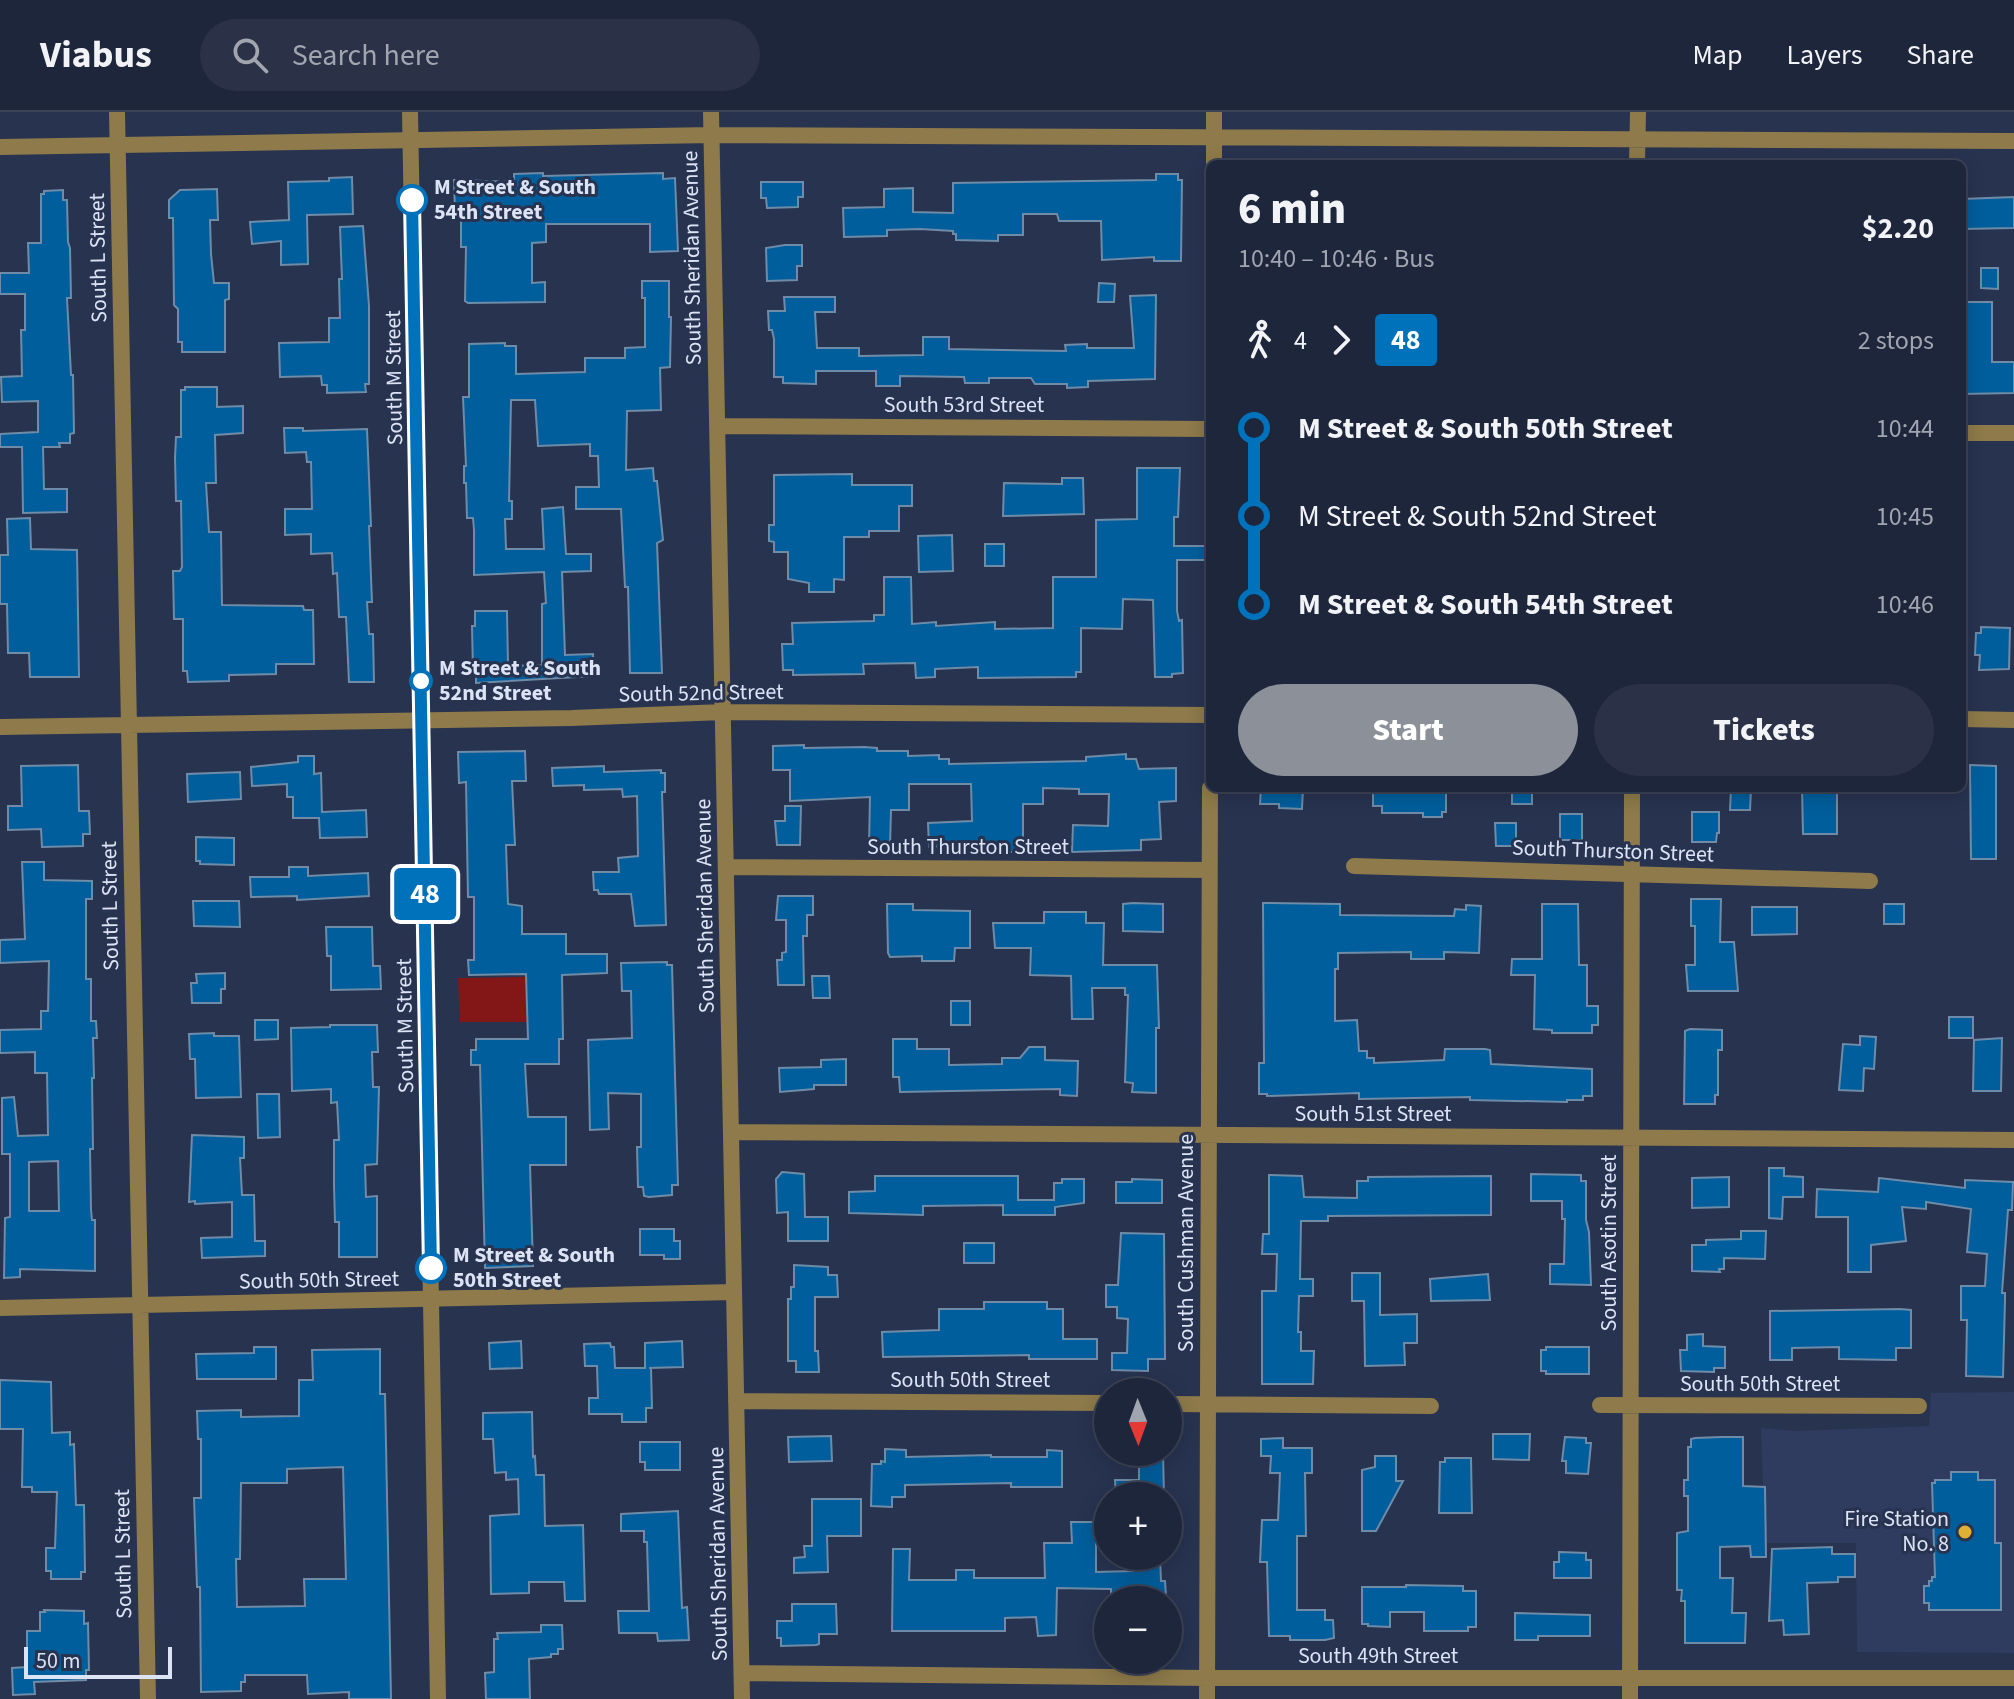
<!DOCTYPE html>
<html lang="en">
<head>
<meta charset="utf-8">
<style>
  :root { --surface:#1e263c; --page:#2b3247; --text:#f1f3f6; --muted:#a1a5af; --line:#3c4356; --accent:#8c9099 }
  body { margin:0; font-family:"Source Sans 3",sans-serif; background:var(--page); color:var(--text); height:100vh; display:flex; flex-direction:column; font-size:30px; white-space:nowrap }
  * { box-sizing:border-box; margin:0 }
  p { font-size:26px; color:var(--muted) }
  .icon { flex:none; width:44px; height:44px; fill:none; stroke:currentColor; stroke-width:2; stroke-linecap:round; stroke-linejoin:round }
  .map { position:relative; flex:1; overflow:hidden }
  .details { position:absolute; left:1206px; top:48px; width:760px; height:632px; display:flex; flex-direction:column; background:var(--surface); border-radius:12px; box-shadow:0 4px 20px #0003,0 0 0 2px var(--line) }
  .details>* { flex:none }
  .badge { padding:0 16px; border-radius:6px; font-size:28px; line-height:52px }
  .needle { width:52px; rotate:179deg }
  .fabs { position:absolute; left:1094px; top:1266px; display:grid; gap:16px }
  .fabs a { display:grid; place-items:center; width:88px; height:88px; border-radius:50%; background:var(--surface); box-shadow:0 4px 20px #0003,0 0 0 2px var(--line); font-size:40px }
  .scale { position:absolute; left:24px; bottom:20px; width:148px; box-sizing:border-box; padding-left:8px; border:4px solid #dbe3f5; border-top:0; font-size:22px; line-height:28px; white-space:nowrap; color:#dbe3f5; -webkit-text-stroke:6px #283350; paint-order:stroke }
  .map>.badge { position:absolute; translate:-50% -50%; box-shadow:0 0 0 4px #fff }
  .legs { display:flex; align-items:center; gap:12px; height:88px; padding:0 32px; font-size:26px }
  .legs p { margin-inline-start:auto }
  .headline { display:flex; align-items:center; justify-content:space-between; height:136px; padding:0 32px }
  h1 { font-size:44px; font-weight:800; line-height:60px }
  .button { display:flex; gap:16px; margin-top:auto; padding:16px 32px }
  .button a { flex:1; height:92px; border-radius:48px; background:var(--accent); color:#fff; font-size:32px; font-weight:800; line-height:92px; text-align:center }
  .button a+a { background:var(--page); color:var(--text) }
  ul { padding:0 32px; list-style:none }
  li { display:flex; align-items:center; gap:28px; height:88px; font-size:30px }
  li i { display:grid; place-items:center; width:12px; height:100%; margin:0 10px; background:currentColor }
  li i::after { content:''; width:20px; height:20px; margin:-10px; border:6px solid; border-radius:50%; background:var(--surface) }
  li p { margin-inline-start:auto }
  li:first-child i { background:linear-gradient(#0000 50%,currentColor 0) }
  li:last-child i { background:linear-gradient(currentColor 50%,#0000 0) }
  header { display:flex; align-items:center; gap:48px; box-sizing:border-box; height:112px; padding:0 40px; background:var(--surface); border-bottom:2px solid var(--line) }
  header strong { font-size:38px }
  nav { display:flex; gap:44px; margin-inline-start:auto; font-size:28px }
  .search { width:560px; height:72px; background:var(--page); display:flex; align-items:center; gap:20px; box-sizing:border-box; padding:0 28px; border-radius:44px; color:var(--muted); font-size:30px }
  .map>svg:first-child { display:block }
  .built { fill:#2f3c5f }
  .green { fill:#831616 }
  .building { fill:#005e9c; stroke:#6e8ba7; stroke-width:2; fill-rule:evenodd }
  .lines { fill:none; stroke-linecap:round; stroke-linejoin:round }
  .minor { stroke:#8e7a4a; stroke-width:16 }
  .tertiary { stroke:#8e7a4a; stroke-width:16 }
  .line-1-casing { stroke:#fff; stroke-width:18 }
  .line-1 { stroke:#0072bc; stroke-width:12 }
  .stop-1-dot { fill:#fff; stroke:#0072bc; stroke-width:4 }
  .poi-dot { fill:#dfb034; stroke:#283350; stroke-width:3 }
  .labels { text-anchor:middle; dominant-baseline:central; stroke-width:6; stroke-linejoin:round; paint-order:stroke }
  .stop-label { font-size:22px; font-weight:bold; fill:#dbe3f5; stroke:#283350; text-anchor:start }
  .street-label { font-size:22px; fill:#dbe3f5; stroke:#283350 }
  .poi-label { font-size:22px; fill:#dbe3f5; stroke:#283350; text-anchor:end }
</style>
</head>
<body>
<header>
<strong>Viabus</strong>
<div class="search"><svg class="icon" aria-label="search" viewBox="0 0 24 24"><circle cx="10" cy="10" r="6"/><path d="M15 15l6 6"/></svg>Search here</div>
<nav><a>Map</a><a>Layers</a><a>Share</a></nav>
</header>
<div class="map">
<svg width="2014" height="1587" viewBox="0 0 2014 1587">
  <rect width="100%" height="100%" fill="#283350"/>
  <!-- built -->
  <path class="built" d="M2014 1280V1541L1857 1540 1856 1431H1765L1761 1316 1796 1319 1929 1314 1931 1281Z"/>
  <!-- green -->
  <path class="green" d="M526 865 527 910H460L458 866Z"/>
  <!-- building -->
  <path class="building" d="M543 61V64L663 61V67L675 66 678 139 650 140V112H546V130L532 131V171L545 170V190L468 191 465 189 466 135H461V100H455L454 68 514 70V62Z
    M1156 62H1178V68H1182L1181 149H1154V145L1102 148 1101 109H1059L1057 102H1023V123H998V129L956 128V122H953V119L920 117 887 118V124L844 125 843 96 884 95V77L913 76V100L953 101V71L1156 68Z
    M352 65 353 102 307 103 308 152 281 153V129L252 132 250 110 289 108 288 70 329 69V66Z
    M761 70H803V85H798V95L767 96 766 86H761Z
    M217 77 218 108H210L211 142 214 171H229V187L225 188V240H182V230H178V197L174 193 173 106H169V88L180 78Z
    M63 78V88H67L68 130 70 136 71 186H67L71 263H73L74 321 70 322V331H59L60 335H43L44 377H67V400L23 401 22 335H0V322L38 320V289L2 290 1 265 22 264 21 218H25V182H0V161H29L28 131H41V82H44V79Z
    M2014 85V116L1962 117V87Z
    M363 114 369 194V272H365L366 280 327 281V273H322L321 264 280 265 279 231 329 230V206H340L339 167H342L340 115Z
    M785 133H802V154H797V168L767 169 766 136Z
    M1981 156H1998V177L1981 176Z
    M642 169H669V205H671L670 255 660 256 661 298 627 299 626 358 653 356 654 369H657L663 428 657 431 662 561H630L628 475H625L621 397H576V375H599L598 344H590V332L538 334 535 288H511L509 389H512V407H505L506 437H544L542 397 563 395 566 442H591V459L562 460 565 543 593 542 594 564 476 571V559H473L472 514H475V499H507L508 554 542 553V492L546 491 544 460 474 463V418L473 406H467L466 371H464V354H466L463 285H469V232L505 231V234H516V262L585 260V246H625V236L645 235V186H642Z
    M1099 171 1115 172 1114 190H1098Z
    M1156 183 1155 267 1088 269V275L1067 276V272H1035L1031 266H989V271H965L964 265 900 264V274H876V259H816V272L783 271V265H774V227L772 218H769L768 199H785L784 185H835V200H815L817 236H859V244L923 243V225H949V237L1066 239 1065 233 1087 232V236H1134L1130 184Z
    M1962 190H1992V250H2014V281L1962 282Z
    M185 275H217V295L243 294V321L215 323 216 371H206L209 420H221L222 493 303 494 304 498H313L314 552H276V562L229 563V569L188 570 187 559H183V507H174L173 459H180L182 455 181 389H176L175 346 176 325H181V278H185Z
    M284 316H303V319L367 317 371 414H369L372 490H367L369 522H373L374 570H349L346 505H339L337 461 333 462 332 441 311 442V422L285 423V397H312L311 350H307L306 340 285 341Z
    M1137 356H1180L1178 405H1174V434H1208V448H1177V499L1179 509 1182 508 1183 561 1172 562V565H1155L1153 488 1123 487 1122 517 1081 516V560H1076V565L978 566V555L935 557V565L916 566 915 551 863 552 864 562 793 563V558H783L782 532H793L792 511 874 509V503H884V465H911L912 512 936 510V514L995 510V517L1053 516V465H1096V408L1137 407Z
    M852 362V373H912V394H899V419H869V425H844V468L834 467V480H809V471L788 467V440H774V430L769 429V413H774V363Z
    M1062 366H1083L1084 402 1003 404 1004 371 1062 372Z
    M30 406 31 437 77 438 79 565H30L29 541H8L7 492H0V443H8L7 407Z
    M952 423 953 459 919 460 918 424Z
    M985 432H1004V454H985Z
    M1981 515 2010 516 2009 557 1979 558 1980 543H1975L1976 521H1981Z
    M804 633V636L864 635 877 636V639H908V644L939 643V647H949V652L1086 649V645L1126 642V647H1136L1139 657 1176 656V689L1159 690 1161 727 1141 728V738L1072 740 1073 713 1108 714 1109 682H1079V677L1043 676V692H1023V740H1005V736L962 733 929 735 928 711 972 709 971 672H909V698H891L890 734H869L870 685 790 689V658H773V634Z
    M525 639 526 669H512L515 733H506L508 792 522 794V822H566V842H607V861L562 863 563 927H559V952H525L528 1005H566V1053H530L533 1154 485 1156 480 953H471V938H476V927H528L526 862 469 863 468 848H474V785H468L466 670 459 671 458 640Z
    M298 644H314V662L321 661 322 700 366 698 367 725 320 726 319 706H293V685H287V672L252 674 251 655 298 650Z
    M78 653 79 699H89L90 722H83V734L42 735 41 717 8 718V694H22L21 654Z
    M1970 653 1996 654V747H1971Z
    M604 654V660L661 658V661H665V680H662L666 813 635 814 631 782H599L598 778H594L593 760H619L618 746 638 744 637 684 623 685 622 677 584 678V673L553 674 552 656Z
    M240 660 241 687 188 690 187 662Z
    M1261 676H1303L1302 697 1279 696V692H1260Z
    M1373 676H1446V700H1442V705H1423V701H1382V694H1373Z
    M1512 676H1532V692H1512Z
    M1802 676H1837V722H1803Z
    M1731 677H1751L1750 698H1730Z
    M785 694H801L800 733H777L775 709H785Z
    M1692 700H1719V721H1717L1716 730H1692Z
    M1560 702H1582V728H1560Z
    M1495 711H1516V734H1496Z
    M196 725 234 726V753L200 752V749H196Z
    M22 750H44V768L92 769V787H86V867H91V909H96L97 926H93L94 966H92L93 1037H90L91 1098 92 1108H95V1159L20 1157V1165L4 1166 5 1106 10 1105V1042H2V986L14 985 18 1024 48 1023 47 961H35V940L0 941V918L41 917V899H48L49 849 0 851V828L25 827ZM58 1049 59 1099H29V1050Z
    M289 755H308V764L368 761 369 784 297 788V784L251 785 250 765H289Z
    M778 784H813V803H807V824H803L804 873H778L777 848H782V841L786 840V808H776Z
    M1691 787H1721L1720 830H1734L1738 879H1688L1686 853H1695V814H1691Z
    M193 789H239L240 815 194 814Z
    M1133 791 1163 792V820L1123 819V792Z
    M1263 791 1340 792V803L1454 804 1455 797 1466 798V793L1481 794 1479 841 1444 840V847H1411V840L1338 841V857H1335V909L1357 908 1359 939H1367V946H1374V951L1444 948 1445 937H1485L1490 938 1491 952 1592 957V984H1583V988H1567V990L1470 988V985L1359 987V981L1267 984V982H1259V951H1264Z
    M887 792H913V798L970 799V836H955L954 849H922V844L890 845 888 841Z
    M1542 792H1578L1579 853H1587V894H1598V913H1592V921H1552V918L1534 917 1535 863H1511L1512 847H1542Z
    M1884 792H1904V812H1884Z
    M1752 795H1797V822L1752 823Z
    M1044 800H1086V811H1104L1103 853H1157L1159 916H1156V981L1132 980 1133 971 1125 970 1128 883H1125V876H1092L1093 907H1072L1071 864 1030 863 1031 836H995L993 811H1044Z
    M326 815H372L373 854H380L381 877 331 878V844H327Z
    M667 850V853H672L678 1073H672V1083L649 1085 644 1084 643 1075H638L637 1035H641V982L608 981 609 1017 590 1018 588 928 632 926 631 879H622L621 851Z
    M225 861V877H221V891H192L191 871H197L196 862Z
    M812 864H829L830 886H813Z
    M951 889H970V913H951Z
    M1949 905H1973V926H1949Z
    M255 908H278V927L255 928Z
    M330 913H377L378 940H372L373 975H379L377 1052 365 1053 366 1085 377 1084V1145H339V1110H335L334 1074V1028H339L337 990 331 991V977L292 979 291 916 330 915Z
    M1690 917 1722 918V938H1718V983H1715V992H1684L1685 919Z
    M214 921V924H239L241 985 196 986 195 947H190L189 922Z
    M1860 924 1876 925 1874 957 1864 956 1863 979 1839 978 1843 932 1860 933Z
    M2002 926 2001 979H1973L1974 928Z
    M893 927H917V937H949V953L1002 952V946H1020L1029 935H1045V948L1078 949 1077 984 1060 983V977L900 980 899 965H893Z
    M846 947V973H814V977L780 980 779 956 821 955V948Z
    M257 982H279L280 1025 258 1026Z
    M192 1023 244 1025V1046H240L242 1083H254L255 1129H265V1144L202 1146 201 1126 232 1125V1090L195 1092V1089L189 1090Z
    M1769 1056H1784V1064L1803 1065V1085H1783L1782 1107 1769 1106Z
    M782 1060 804 1062 805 1105H828V1129H788V1100L777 1101 776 1067Z
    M1531 1062 1581 1063V1069H1586V1108L1589 1120 1591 1173 1550 1172V1152H1564L1565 1107H1562V1089H1531Z
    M1269 1063 1302 1064 1304 1085 1357 1086V1069H1368V1065L1491 1064V1103L1328 1104V1109H1301L1300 1167H1313V1184H1299L1298 1220H1301V1239H1314L1313 1272H1262V1179H1276L1277 1142H1262L1263 1122H1269Z
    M875 1064H1018V1088H1054V1071H1062V1067H1084V1091L1055 1095V1103H1003V1093L923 1094V1103L849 1101V1080L875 1079Z
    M1729 1065V1095L1692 1096V1066Z
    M1879 1066 1965 1076V1068L2013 1070 2012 1098H2008L2002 1181H2005V1188L2003 1265 1966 1264 1967 1208H1961V1174H1985L1987 1142 1967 1140 1971 1097 1926 1090V1097L1902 1095 1906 1129 1871 1133V1160H1848V1105H1816L1817 1077 1878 1080Z
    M1132 1067 1162 1068V1091H1116V1070H1132Z
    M640 1117H674V1129H680V1147H664V1143H640Z
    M1741 1119H1766L1765 1147 1724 1146V1157H1719L1720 1160 1692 1159V1133H1706V1128L1741 1127Z
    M1121 1121 1164 1122 1165 1247H1148V1259L1112 1258V1241H1127L1128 1207 1117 1206V1195H1106V1173H1118Z
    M964 1131H994V1151H964Z
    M794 1153 828 1155V1163H837L838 1185H815V1239H818L819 1260H796V1249H788V1187H791V1175H794Z
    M1352 1161H1380V1203L1417 1202V1231H1404L1405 1253 1365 1254 1364 1189H1352Z
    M1488 1162 1490 1188 1431 1189 1430 1167Z
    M984 1190H1047V1197H1063V1227H1097V1247H1029V1243L883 1245 882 1220 939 1218V1197H984Z
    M1900 1197 1911 1198V1236H1896V1248L1839 1247V1235L1792 1236V1248H1770V1199Z
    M1703 1222V1234L1725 1235V1256H1714V1260L1681 1259 1680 1238H1687V1223Z
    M521 1229 522 1256 490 1257 489 1231Z
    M682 1229 683 1255 649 1256H651L652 1296H646V1310H622V1302H589V1286H598L597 1254H585L584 1232 610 1231 611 1235H614L615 1256H645V1231Z
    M254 1235H276V1267H197L196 1242 254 1241Z
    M1546 1235H1589V1262H1546V1259H1541V1238H1546Z
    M380 1237V1282H385L391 1587H349V1580L308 1582 307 1563H245V1570H241V1579L201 1580 200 1475H197L194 1386H201V1327H198L197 1299 241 1298V1305L299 1304V1268H313L312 1238ZM343 1355 346 1467H304L305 1494 237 1495 236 1447H240L241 1371H287V1357Z
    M0 1268 51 1270 52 1321 70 1320V1333L74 1332 76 1393H84L85 1460H81V1467H51V1459H46V1436H55L57 1380H32V1375H22L23 1317H0Z
    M532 1300 533 1345 535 1344 536 1363H544L545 1414 583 1413 585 1489H565L564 1470H529V1481L491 1482 490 1404 519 1402 518 1367 506 1368V1360L495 1361 493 1327H483V1301Z
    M1493 1322H1530L1529 1348 1493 1347Z
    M831 1324 832 1349 789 1350 788 1325Z
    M1565 1325 1586 1326V1331H1591L1588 1362 1566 1361V1349H1562Z
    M1721 1325H1743V1374L1765 1375 1766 1445H1751L1750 1434 1720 1435V1466H1733L1732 1501H1746L1745 1531H1685V1489H1681L1682 1478H1677V1421L1688 1419V1384H1684V1368H1688V1335H1691V1327L1695 1326Z
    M1283 1326V1336H1312V1361H1305L1306 1424H1297V1498H1325V1508H1333L1334 1526 1325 1528H1290V1524H1269L1267 1450H1260L1262 1408H1278L1280 1361H1270L1271 1344H1261V1327Z
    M640 1330H680V1358H645V1350H640Z
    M885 1337 906 1338V1345L991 1343V1345H1047V1338L1062 1339V1375H1011V1371L905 1373V1385H892V1395L871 1394 872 1352H881V1349L885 1350Z
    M1139 1340H1163L1164 1384H1116L1115 1368H1139Z
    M1375 1344H1396V1369H1403L1376 1419H1362V1358L1375 1355Z
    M1445 1346H1471L1472 1401H1439L1440 1350H1445Z
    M1951 1360H1978V1368H1995V1431H2001V1498H1929V1491H1924V1474H1929V1469H1932V1465H1935L1932 1371H1935V1368H1951Z
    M812 1387H861V1424H827L828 1460 794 1461V1446L805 1445 804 1434H812Z
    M678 1399 682 1496 687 1495 689 1528 658 1529 657 1521H619L618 1499H649L647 1430H644V1419H621V1402Z
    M1071 1410H1096V1460L1134 1459V1444H1160L1161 1469H1165L1166 1484H1160V1488H1111V1477L1057 1476 1056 1523 1038 1524 1036 1505 1005 1506V1519H892L893 1437H910L909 1468H956V1458H974V1466H1045L1044 1431H1072Z
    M1832 1435V1442H1855V1465H1838V1470L1807 1471 1809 1522 1784 1523 1783 1508 1769 1509 1772 1437Z
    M1559 1440 1586 1441V1448H1591V1466H1554V1450H1559Z
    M1406 1473 1463 1474V1479H1476V1515H1468V1519H1424V1500H1390V1515L1368 1514V1512H1362V1475H1406Z
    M792 1492H836L837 1522H819V1532L816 1533 781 1534V1526H777V1509H792Z
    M44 1498 84 1499V1512L88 1511 89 1558H86V1568L34 1570 35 1582 13 1583 12 1556 27 1555V1519H40V1500H45Z
    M1515 1501 1590 1503V1524H1538V1528H1515Z
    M541 1513H562L563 1537H558V1542H551V1545L529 1547 530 1587H486L485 1561 494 1560V1527H498L497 1521 541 1520Z"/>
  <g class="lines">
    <!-- minor -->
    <path class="minor" d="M117 0 148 1587
      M711 0 742 1587
      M0 35 712 23 2014 29
      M1214 52V0
      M1637 52 1638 0
      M717 314 1210 317
      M1962 321H2014
      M1962 607 2014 608
      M0 615 572 606 723 600 1210 603
      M1354 754 1870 769
      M726 755 1209 758
      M731 1020 2014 1028
      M0 1196 734 1180
      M736 1289 1108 1291
      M1168 1292 1431 1294
      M1600 1293 1919 1294
      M742 1561 1207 1566H2014
      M1207 1587 1210 676
      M1630 1587 1632 676"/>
    <!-- tertiary -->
    <path class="tertiary" d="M410 0 438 1587"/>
  </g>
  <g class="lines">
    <defs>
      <path id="line-1" d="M412 88 431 1156"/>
    </defs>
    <!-- line-1 casing -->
    <use href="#line-1" class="line-1-casing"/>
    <!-- line-1 -->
    <use href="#line-1" class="line-1"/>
  </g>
  <!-- markers -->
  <g class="stop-1-dot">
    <circle cx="412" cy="88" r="14"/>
    <circle cx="421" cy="569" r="10"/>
    <circle cx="431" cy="1156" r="14"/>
  </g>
  <circle class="poi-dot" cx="1965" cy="1420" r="8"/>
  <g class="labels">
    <!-- stop labels -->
    <g class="stop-label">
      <text x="434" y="75">M Street &amp; South<tspan x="434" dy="25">54th Street</tspan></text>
      <text x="439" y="556">M Street &amp; South<tspan x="439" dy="25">52nd Street</tspan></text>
      <text x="453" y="1143">M Street &amp; South<tspan x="453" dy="25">50th Street</tspan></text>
    </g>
    <!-- street labels -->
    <g class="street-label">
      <text transform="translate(98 146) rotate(-91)">South L Street</text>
      <text transform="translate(692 146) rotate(-91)">South Sheridan Avenue</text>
      <text transform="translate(394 266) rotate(-91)">South M Street</text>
      <text x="964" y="293">South 53rd Street</text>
      <text transform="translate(701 581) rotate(-1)">South 52nd Street</text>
      <text x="968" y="735">South Thurston Street</text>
      <text transform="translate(1613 739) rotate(2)">South Thurston Street</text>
      <text transform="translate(110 794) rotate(-91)">South L Street</text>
      <text transform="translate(705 794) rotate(-91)">South Sheridan Avenue</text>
      <text transform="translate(405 914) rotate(-91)">South M Street</text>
      <text x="1373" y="1002">South 51st Street</text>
      <text transform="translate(1186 1131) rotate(-90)">South Cushman Avenue</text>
      <text transform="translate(1609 1131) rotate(-90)">South Asotin Street</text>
      <text transform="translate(319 1168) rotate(-1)">South 50th Street</text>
      <text x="970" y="1268">South 50th Street</text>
      <text x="1760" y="1272">South 50th Street</text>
      <text transform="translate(123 1442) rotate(-91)">South L Street</text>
      <text transform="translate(718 1442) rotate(-91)">South Sheridan Avenue</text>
      <text x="1378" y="1544">South 49th Street</text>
    </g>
    <!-- poi labels -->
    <g class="poi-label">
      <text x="1949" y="1407">Fire Station<tspan x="1949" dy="25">No. 8</tspan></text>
    </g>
  </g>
</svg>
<div class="fabs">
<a><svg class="needle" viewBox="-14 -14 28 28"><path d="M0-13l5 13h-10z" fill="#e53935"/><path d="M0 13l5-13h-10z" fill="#a1a5af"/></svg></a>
<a>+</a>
<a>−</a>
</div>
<div class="scale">50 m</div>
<b class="badge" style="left:425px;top:782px;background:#0072bc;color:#fff">48</b>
<section class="details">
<div class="headline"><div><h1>6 min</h1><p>10:40 – 10:46 · Bus</p></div><b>$2.20</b></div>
<div class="legs"><svg class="icon" aria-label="walk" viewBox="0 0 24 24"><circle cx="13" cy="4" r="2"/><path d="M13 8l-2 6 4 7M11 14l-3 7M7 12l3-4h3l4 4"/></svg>4<svg class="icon" aria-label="forward" viewBox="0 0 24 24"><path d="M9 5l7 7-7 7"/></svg><b class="badge" style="background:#0072bc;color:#fff">48</b><p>2 stops</p></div>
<ul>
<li><i style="color:#0072bc"></i><b>M Street &amp; South 50th Street</b><p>10:44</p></li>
<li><i style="color:#0072bc"></i><span>M Street &amp; South 52nd Street</span><p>10:45</p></li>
<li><i style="color:#0072bc"></i><b>M Street &amp; South 54th Street</b><p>10:46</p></li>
</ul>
<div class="button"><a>Start</a><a>Tickets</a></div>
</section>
</div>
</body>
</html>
